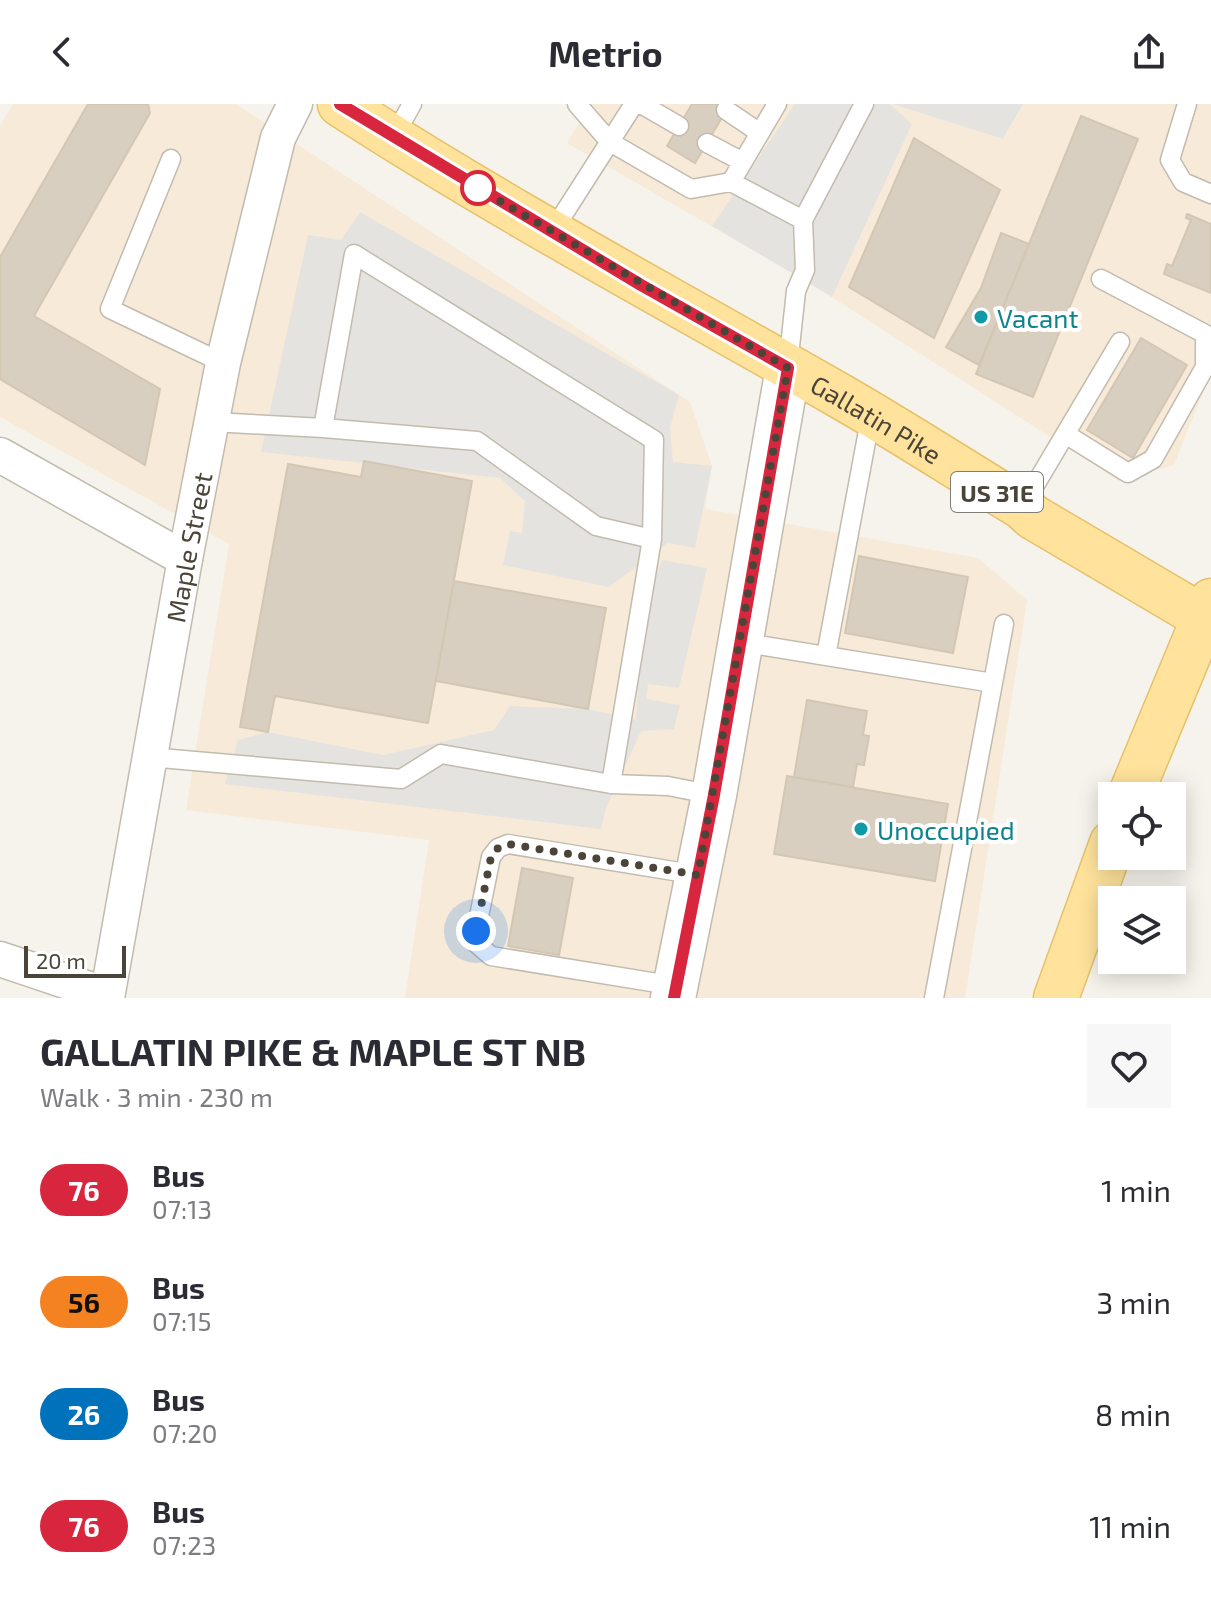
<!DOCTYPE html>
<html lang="en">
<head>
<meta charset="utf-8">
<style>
  :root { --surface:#fff; --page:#f7f7f7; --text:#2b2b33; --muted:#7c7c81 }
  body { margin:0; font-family:"Exo 2",sans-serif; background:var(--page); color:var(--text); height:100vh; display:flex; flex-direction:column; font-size:30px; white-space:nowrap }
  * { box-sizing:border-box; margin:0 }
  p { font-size:26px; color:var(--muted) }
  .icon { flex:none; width:44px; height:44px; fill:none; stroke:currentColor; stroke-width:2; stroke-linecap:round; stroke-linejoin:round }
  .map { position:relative; height:894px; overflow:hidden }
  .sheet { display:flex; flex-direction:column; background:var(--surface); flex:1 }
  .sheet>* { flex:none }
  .badge { padding:0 16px; border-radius:26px; font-size:28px; line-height:52px }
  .fabs { position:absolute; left:1098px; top:678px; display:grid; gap:16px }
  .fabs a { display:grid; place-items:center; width:88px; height:88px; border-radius:0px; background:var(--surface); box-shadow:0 4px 20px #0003; font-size:40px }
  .scale { position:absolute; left:24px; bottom:20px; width:102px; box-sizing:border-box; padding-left:8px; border:4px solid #4b4439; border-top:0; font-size:22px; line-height:28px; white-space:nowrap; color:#4b4439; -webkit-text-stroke:6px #fff; paint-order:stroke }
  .you { position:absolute; width:40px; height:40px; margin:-20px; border:6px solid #fff; border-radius:50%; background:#1a73e8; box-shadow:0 0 0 12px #1a73e833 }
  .map>.badge { position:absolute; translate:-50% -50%; box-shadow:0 0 0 4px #fff }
  .round { display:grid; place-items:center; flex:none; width:84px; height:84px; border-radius:0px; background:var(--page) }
  .summary { display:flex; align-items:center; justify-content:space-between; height:136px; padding:0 40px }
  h1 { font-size:38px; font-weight:700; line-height:60px }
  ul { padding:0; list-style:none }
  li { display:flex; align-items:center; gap:24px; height:112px; padding:0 40px }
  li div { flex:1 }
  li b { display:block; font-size:30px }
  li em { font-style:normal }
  li .badge { min-width:88px; font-weight:700; text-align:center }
  header { display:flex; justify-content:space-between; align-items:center; height:104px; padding:0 40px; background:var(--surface); font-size:36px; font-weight:700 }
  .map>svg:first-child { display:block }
  .commercial { fill:#f7ead8 }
  .parking { fill:#e5e3e0 }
  .building { fill:#d8cfc1; stroke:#d3c7b4; stroke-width:2 }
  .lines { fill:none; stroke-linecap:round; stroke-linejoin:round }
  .service-casing { stroke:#c2bbae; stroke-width:21 }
  .minor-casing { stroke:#c2bbae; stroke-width:37 }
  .tertiary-casing { stroke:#c2bbae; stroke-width:47 }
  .primary-casing { stroke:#e6c16a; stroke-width:47 }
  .service { stroke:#fff; stroke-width:18 }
  .minor { stroke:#fff; stroke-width:34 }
  .tertiary { stroke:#fff; stroke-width:44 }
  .primary { stroke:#ffe39c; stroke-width:44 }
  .line-casing { stroke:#fff; stroke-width:18 }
  .line { stroke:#d7263d; stroke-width:12 }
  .walk { stroke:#4b4439; stroke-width:8; stroke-dasharray:0 14.4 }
  .stop-dot { fill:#fff; stroke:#d7263d; stroke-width:4 }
  .culture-dot { fill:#0f9aa8; stroke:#fff; stroke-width:3 }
  .labels { text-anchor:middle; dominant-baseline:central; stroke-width:8; stroke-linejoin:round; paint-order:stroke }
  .shield { fill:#fff; stroke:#817c74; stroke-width:2 }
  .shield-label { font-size:24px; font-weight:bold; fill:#4b4439 }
  .culture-label { font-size:26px; fill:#0d838f; stroke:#fff; text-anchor:start }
  .street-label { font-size:26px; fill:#4b4439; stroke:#fff }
</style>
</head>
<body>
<header><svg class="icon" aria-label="back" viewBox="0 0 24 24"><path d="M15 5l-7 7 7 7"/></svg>Metrio<svg class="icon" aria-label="share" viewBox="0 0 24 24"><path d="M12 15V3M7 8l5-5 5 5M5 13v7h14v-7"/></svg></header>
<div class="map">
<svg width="1211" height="894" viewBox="0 0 1211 894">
  <rect width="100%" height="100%" fill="#f6f3ec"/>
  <!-- commercial -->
  <path class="commercial" d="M13 0H236L690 298 712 362 705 405 978 454 1027 496 965 894H405L429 736 186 706 229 440 0 313V22Z
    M591 0H853L784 164 567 39Z
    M888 0H941L1003 35 1023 0H1211V268L1174 361 1119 377 819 185Z"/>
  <!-- parking -->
  <path class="parking" d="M795 0H890L912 20 832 193 712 122Z
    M893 0H1023L1003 35Z
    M360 108 679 291 670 324 673 358 712 362 695 444 668 439 609 483 503 461 510 427 522 429 525 397 500 374 261 348 308 131 341 136Z
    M662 456 707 464 679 584 648 580 646 595 680 601 674 625 641 627 606 704 601 725 225 680 238 636 268 628 383 651 494 626 510 602 588 605 636 616 642 508Z"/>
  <!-- building -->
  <path class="building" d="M88 0H148L150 9 34 212 160 285 145 361 0 275V153Z
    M692 0H730L695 59 667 42Z
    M1081 12 1138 35 1033 293 976 270Z
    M914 34 1000 86 934 234 849 183Z
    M1187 110 1211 120V189L1164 170 1167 160 1172 162 1191 116 1186 114Z
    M1001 129 1029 140 979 261 946 243 981 184Z
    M1141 234 1187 261 1133 354 1087 326Z
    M364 357 472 377 428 619 275 592 268 628 240 623 288 360 361 373Z
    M859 452 968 473 953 549 845 529Z
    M454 477 606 504 588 605 436 577Z
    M807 596 867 607 863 631 869 632 864 661 857 660 853 683 794 673Z
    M787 672 948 700 935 777 774 750Z
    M522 764 573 774 559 851 508 842Z"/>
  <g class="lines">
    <defs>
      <path id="service" d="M577 0 610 38 691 85 731 78 777 0
        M641 0 679 22
        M1187 0 1170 56 1183 78 1211 90
        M726 6 760 29
        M393 34 412 0
        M707 39 743 58
        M171 55 110 205 223 259
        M731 78 803 116
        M552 128 634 0
        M788 261 796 187 805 166 803 116 864 0
        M212 318 323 324 477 337 596 422 652 435
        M323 324 354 150 654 336 652 435 611 680
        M1067 331 1128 369 1153 355 1205 263V230L1101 175
        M1022 403 1120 238
        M740 538 993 579
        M826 552 871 311
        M149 653 401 675 441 650 611 680 668 682 714 691
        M676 882 491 852 476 839V827L491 753 498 744 508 740 698 771
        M934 894 1004 520"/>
      <g id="minor">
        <path d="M0 351 185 455"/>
        <path d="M0 855 107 891"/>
        <path id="s1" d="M107 894 185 455 223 259 278 34 295 0"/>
      </g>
      <path id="tertiary" d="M673 894 714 691 788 264"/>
      <g id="primary">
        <path id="s2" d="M340 0C502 105 672 196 840 292 901 327 961 366 1022 403L1033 413 1211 518"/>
        <path d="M1130 692 1211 497"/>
        <path d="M1056 894 1112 739"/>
      </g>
    </defs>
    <!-- service casing -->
    <use href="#service" class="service-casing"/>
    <!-- minor casing -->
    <use href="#minor" class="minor-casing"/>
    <!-- tertiary casing -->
    <use href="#tertiary" class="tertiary-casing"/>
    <!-- primary casing -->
    <use href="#primary" class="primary-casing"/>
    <!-- service -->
    <use href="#service" class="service"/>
    <!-- minor -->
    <use href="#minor" class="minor"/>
    <!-- tertiary -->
    <use href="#tertiary" class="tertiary"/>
    <!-- primary -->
    <use href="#primary" class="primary"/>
  </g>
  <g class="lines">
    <defs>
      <path id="line" d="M340 0 641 181 788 264 714 691 674 894"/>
    </defs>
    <!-- line casing -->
    <use href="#line" class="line-casing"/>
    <!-- line -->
    <use href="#line" class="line"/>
    <!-- walk -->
    <path class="walk" d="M476 827 491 753 498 744 508 740 698 771 788 264 469 79 478 84"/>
  </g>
  <!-- markers -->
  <circle class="stop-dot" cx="478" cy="84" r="16"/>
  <g class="culture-dot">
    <circle cx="981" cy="213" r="8"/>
    <circle cx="861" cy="725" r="8"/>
  </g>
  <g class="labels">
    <!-- shield labels -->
    <rect class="shield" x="951" y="368" width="92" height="40" rx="6"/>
    <g class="shield-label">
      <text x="997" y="388">US 31E</text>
    </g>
    <!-- culture labels -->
    <g class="culture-label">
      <text x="997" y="213">Vacant</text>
      <text x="877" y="725">Unoccupied</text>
    </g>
    <!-- street labels -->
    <g class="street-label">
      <text stroke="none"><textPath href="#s2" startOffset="622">Gallatin Pike</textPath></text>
      <text stroke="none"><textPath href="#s1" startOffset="458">Maple Street</textPath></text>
    </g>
  </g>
</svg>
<div class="fabs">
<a><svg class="icon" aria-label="locate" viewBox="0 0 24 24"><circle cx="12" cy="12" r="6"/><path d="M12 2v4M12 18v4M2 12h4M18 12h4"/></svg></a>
<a><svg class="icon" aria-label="layers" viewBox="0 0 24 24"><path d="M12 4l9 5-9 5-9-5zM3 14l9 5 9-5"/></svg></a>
</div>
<div class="scale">20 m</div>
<div class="you" style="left:476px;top:827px"></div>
</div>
<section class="sheet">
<div class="summary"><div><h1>GALLATIN PIKE &amp; MAPLE ST NB</h1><p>Walk · 3 min · 230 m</p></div><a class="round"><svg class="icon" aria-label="heart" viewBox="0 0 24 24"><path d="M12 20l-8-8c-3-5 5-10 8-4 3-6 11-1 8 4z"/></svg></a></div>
<ul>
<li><span class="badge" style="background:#d7263d;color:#fff">76</span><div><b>Bus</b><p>07:13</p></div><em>1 min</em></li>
<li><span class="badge" style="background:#f58220;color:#111">56</span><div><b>Bus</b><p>07:15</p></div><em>3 min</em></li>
<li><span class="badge" style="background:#0072bc;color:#fff">26</span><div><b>Bus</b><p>07:20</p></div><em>8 min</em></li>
<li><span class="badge" style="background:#d7263d;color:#fff">76</span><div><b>Bus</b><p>07:23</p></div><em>11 min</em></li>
</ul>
</section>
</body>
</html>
